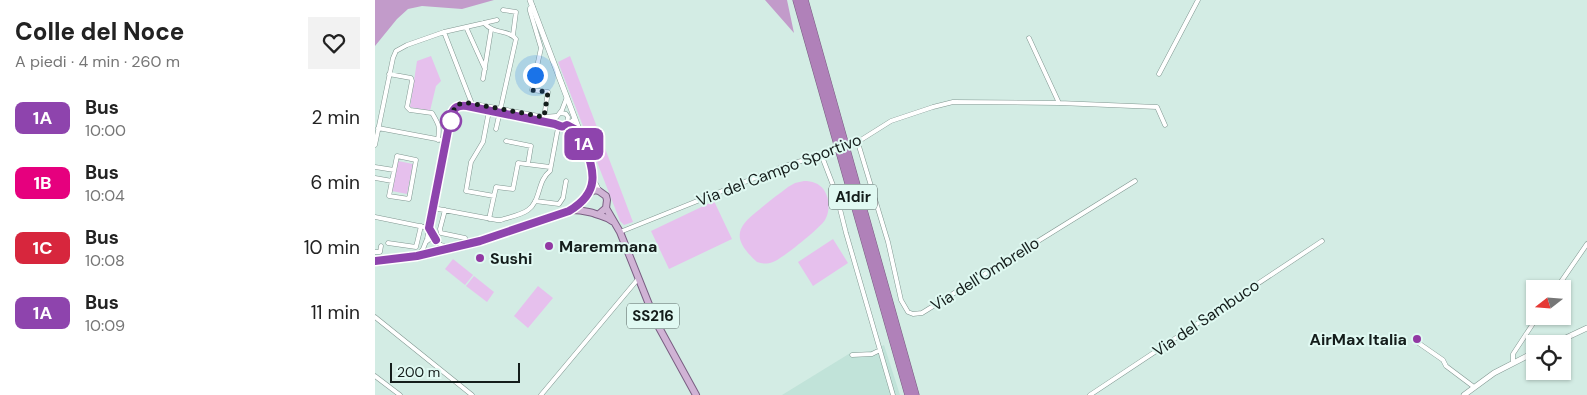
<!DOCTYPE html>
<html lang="it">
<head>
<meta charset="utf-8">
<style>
  :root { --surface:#fff; --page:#f2f2f2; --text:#222; --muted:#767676 }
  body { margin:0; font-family:"DM Sans",sans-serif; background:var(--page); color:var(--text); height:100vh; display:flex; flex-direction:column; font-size:19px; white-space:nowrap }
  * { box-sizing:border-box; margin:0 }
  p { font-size:16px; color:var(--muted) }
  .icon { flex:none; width:28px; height:28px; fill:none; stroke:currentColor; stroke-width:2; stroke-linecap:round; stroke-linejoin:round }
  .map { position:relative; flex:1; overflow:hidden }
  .drawer { display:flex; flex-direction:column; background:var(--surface); width:375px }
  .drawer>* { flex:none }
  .badge { padding:0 10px; border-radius:8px; font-size:18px; line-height:32px }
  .needle { width:32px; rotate:253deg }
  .tools { position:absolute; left:1151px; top:280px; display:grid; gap:10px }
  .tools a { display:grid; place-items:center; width:45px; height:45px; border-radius:0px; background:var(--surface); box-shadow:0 1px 4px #0004; font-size:25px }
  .scale { position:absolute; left:15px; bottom:12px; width:130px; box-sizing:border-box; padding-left:5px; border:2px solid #141d1b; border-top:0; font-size:14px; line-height:18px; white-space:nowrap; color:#141d1b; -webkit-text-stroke:4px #e0f9f2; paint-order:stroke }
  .you { position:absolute; width:25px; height:25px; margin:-12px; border:4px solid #fff; border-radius:50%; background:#1a73e8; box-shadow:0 0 0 8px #1a73e833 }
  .map>.badge { position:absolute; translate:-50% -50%; box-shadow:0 0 0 2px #fff }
  .round { display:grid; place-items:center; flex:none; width:52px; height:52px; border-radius:0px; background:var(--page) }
  .headline { display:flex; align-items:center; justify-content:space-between; height:85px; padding:0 15px }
  h1 { font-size:24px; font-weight:800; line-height:38px }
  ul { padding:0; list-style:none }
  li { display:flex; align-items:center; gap:15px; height:65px; padding:0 15px }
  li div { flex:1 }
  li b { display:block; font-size:19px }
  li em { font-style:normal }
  li .badge { min-width:55px; font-weight:700; text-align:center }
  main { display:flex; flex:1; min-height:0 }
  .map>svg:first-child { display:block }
  .built { fill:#c1e3d9 }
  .green { fill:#e6c0ed }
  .forest { fill:#c29bca }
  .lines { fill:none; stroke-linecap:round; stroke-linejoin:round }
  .minor-casing { stroke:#819791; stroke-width:5 }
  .tertiary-casing { stroke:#819791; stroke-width:6 }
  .primary-casing { stroke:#795e82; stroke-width:8 }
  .motorway-casing { stroke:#795e82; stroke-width:9 }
  .minor { stroke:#fff; stroke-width:4 }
  .tertiary { stroke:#fff; stroke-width:5 }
  .primary { stroke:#d0b3d5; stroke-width:6 }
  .motorway { stroke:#b081b9; stroke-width:8 }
  .minor-bridge-casing { stroke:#819791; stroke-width:5; stroke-linecap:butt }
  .minor-bridge { stroke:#fff; stroke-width:4 }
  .line-casing { stroke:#fff; stroke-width:11 }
  .line { stroke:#8e44ad; stroke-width:8 }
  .walk { stroke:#141d1b; stroke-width:5; stroke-dasharray:0 9 }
  .stop-dot { fill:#fff; stroke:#8e44ad; stroke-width:2.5 }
  .poi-dot { fill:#9238a3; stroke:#e0f9f2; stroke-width:2 }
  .labels { text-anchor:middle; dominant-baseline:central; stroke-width:4; stroke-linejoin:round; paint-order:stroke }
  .shield { fill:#e0f9f2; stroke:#515f5c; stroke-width:1 }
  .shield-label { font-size:15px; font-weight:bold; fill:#141d1b }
  .street-label { font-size:16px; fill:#141d1b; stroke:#e0f9f2 }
  .poi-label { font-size:16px; font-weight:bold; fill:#141d1b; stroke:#e0f9f2; text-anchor:start }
</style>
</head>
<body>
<main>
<section class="drawer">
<div class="headline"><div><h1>Colle del Noce</h1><p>A piedi · 4 min · 260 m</p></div><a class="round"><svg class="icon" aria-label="heart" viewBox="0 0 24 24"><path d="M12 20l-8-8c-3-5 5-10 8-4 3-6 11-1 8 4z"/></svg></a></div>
<ul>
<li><span class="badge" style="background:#8e44ad;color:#fff">1A</span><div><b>Bus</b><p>10:00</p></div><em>2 min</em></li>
<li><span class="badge" style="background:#e6007e;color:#fff">1B</span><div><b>Bus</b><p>10:04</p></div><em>6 min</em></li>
<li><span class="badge" style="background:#d7263d;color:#fff">1C</span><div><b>Bus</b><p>10:08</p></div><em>10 min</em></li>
<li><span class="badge" style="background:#8e44ad;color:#fff">1A</span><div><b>Bus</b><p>10:09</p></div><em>11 min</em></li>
</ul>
</section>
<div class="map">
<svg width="1212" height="395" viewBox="0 0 1212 395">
  <rect width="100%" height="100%" fill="#d3ece4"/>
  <!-- built -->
  <path class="built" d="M509 345 525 395H407L477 352H492L500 350Z"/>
  <!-- green -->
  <path class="green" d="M56 56 66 81 61 86 55 111 35 107 42 61Z
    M195 56 258 222 249 225 245 221 183 62Z
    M23 161 38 164 32 194 17 191Z
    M429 181C437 181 444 183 449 190 455 199 455 211 450 220 445 228 407 259 398 262 392 264 388 264 382 262 357 239 360 228 385 209 394 201 404 194 413 187L420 183Z
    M339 201 357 239 294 269 276 231Z
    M458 239 473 263 438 286 423 262Z
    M78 259 98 275 90 285 70 269Z
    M99 276 119 292 112 302 91 286Z
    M163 286 178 298 153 328 139 316Z"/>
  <!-- forest -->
  <path class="forest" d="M0 0H119L87 9 47 6 33 9 22 19 0 46Z
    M390 0H412L419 33Z"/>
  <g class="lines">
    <defs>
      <path id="minor" d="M158 7 155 8V11L166 48 157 90 173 92 169 117
        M128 10 141 12 138 35
        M109 23C120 35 133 29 141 39L121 129
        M91 27 110 69
        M69 32 97 104
        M654 38 684 103
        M14 74 36 78 37 81 32 107 35 110 57 113C64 125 65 126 63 140
        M784 74 823 0
        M108 79 116 30
        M82 107 92 106 188 127
        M114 111 108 142 96 162 91 191 119 196
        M186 113 191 114 193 117 192 125
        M188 127 200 119
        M3 128 72 141
        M131 141 156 146 153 164
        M481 143 516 121 558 107 578 102 684 103 782 107 790 125
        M483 143 513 242 526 300 533 312 538 314 547 313 760 181
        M0 145 18 58 21 51 32 45 69 32 122 20
        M446 154 461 193 471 233 518 395
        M22 156 41 160 34 199 14 196Z
        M0 167 19 170
        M0 178 17 181
        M160 201 184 204 188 198 191 181
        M58 208 122 220H126C135 217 146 215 153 210 166 201 162 181 175 171L183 128 180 119 187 110 192 97
        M70 210 65 229 66 233 90 238
        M0 217 54 228
        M114 219 121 187 138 189 143 163 175 167
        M245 232 407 167 458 151
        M51 242 55 239H58L66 245 72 247
        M13 243 41 247 46 226
        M0 252H5L6 246
        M44 254 48 249 52 239 76 115 80 106 87 103H94L169 117 181 116
        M1181 289 1212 244
        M0 317 97 395
        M1042 342 1068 360 1071 366 1099 387
        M477 355 497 354 505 350
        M1138 362V354L1163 316
        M0 376 25 395
        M166 395 263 279
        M715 395 947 241"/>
      <path id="tertiary" d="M155 0 205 132 220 183 224 191
        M1178 344 1212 328
        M1089 395 1119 373 1160 352"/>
      <path id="primary" d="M231 208 245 232 281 322 321 395
        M197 210C207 210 209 211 218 213 225 216 230 216 237 221
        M60 252 105 241 193 211 205 203 212 194 220 190 224 191 231 196 232 200 231 208 224 214
        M0 261 42 256 56 252"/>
      <path id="motorway" d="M422 0 534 395
        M429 0 540 395"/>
    </defs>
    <!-- minor casing -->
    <use href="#minor" class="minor-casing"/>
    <!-- tertiary casing -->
    <use href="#tertiary" class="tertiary-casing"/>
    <!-- primary casing -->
    <use href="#primary" class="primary-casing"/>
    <!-- motorway casing -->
    <use href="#motorway" class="motorway-casing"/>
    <!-- minor -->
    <use href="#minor" class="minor"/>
    <!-- tertiary -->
    <use href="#tertiary" class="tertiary"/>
    <!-- primary -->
    <use href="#primary" class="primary"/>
    <!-- motorway -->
    <use href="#motorway" class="motorway"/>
    <defs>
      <path id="minor-bridge" d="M458 151 479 144"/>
    </defs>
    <!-- minor-bridge casing -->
    <use href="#minor-bridge" class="minor-bridge-casing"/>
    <!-- minor-bridge -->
    <use href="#minor-bridge" class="minor-bridge"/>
  </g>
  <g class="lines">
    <defs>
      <path id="line" d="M0 261 42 256 105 241 194 211C231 189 216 165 205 132L192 125C187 128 185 126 180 124L92 106C83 105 79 107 76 115L54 228 61 240"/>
    </defs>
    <!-- line casing -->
    <use href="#line" class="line-casing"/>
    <!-- line -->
    <use href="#line" class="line"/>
    <!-- walk -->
    <path class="walk" d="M76 121 75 124 80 106 87 103H94L169 117 173 92 157 90 160 75"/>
  </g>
  <!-- markers -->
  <circle class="stop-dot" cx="76" cy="121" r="10"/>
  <g class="poi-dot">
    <circle cx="174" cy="246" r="5"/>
    <circle cx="105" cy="258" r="5"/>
    <circle cx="1042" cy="339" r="5"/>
  </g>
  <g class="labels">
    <!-- shield labels -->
    <g class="shield">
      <rect x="454" y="184.5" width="48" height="25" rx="4"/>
      <rect x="252" y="303.5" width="52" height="25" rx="4"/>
    </g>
    <g class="shield-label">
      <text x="478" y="197">A1dir</text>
      <text x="278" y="316">SS216</text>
    </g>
    <!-- street labels -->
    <g class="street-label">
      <text transform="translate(404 170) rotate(-21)">Via del Campo Sportivo</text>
      <text transform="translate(610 274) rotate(-32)">Via dell'Ombrello</text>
      <text transform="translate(831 318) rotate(-34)">Via del Sambuco</text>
    </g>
    <!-- poi labels -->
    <g class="poi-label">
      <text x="184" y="246">Maremmana</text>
      <text x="115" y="258">Sushi</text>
      <text x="1032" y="339" text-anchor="end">AirMax Italia</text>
    </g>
  </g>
</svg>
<div class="tools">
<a><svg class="needle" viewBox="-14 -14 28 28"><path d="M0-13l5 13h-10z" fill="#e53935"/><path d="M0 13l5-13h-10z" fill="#767676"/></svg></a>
<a><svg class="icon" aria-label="locate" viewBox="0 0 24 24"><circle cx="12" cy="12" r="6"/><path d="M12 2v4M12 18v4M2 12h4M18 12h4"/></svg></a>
</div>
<div class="scale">200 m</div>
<div class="you" style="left:160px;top:75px"></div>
<b class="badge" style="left:209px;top:144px;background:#8e44ad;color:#fff">1A</b>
</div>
</main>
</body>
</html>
